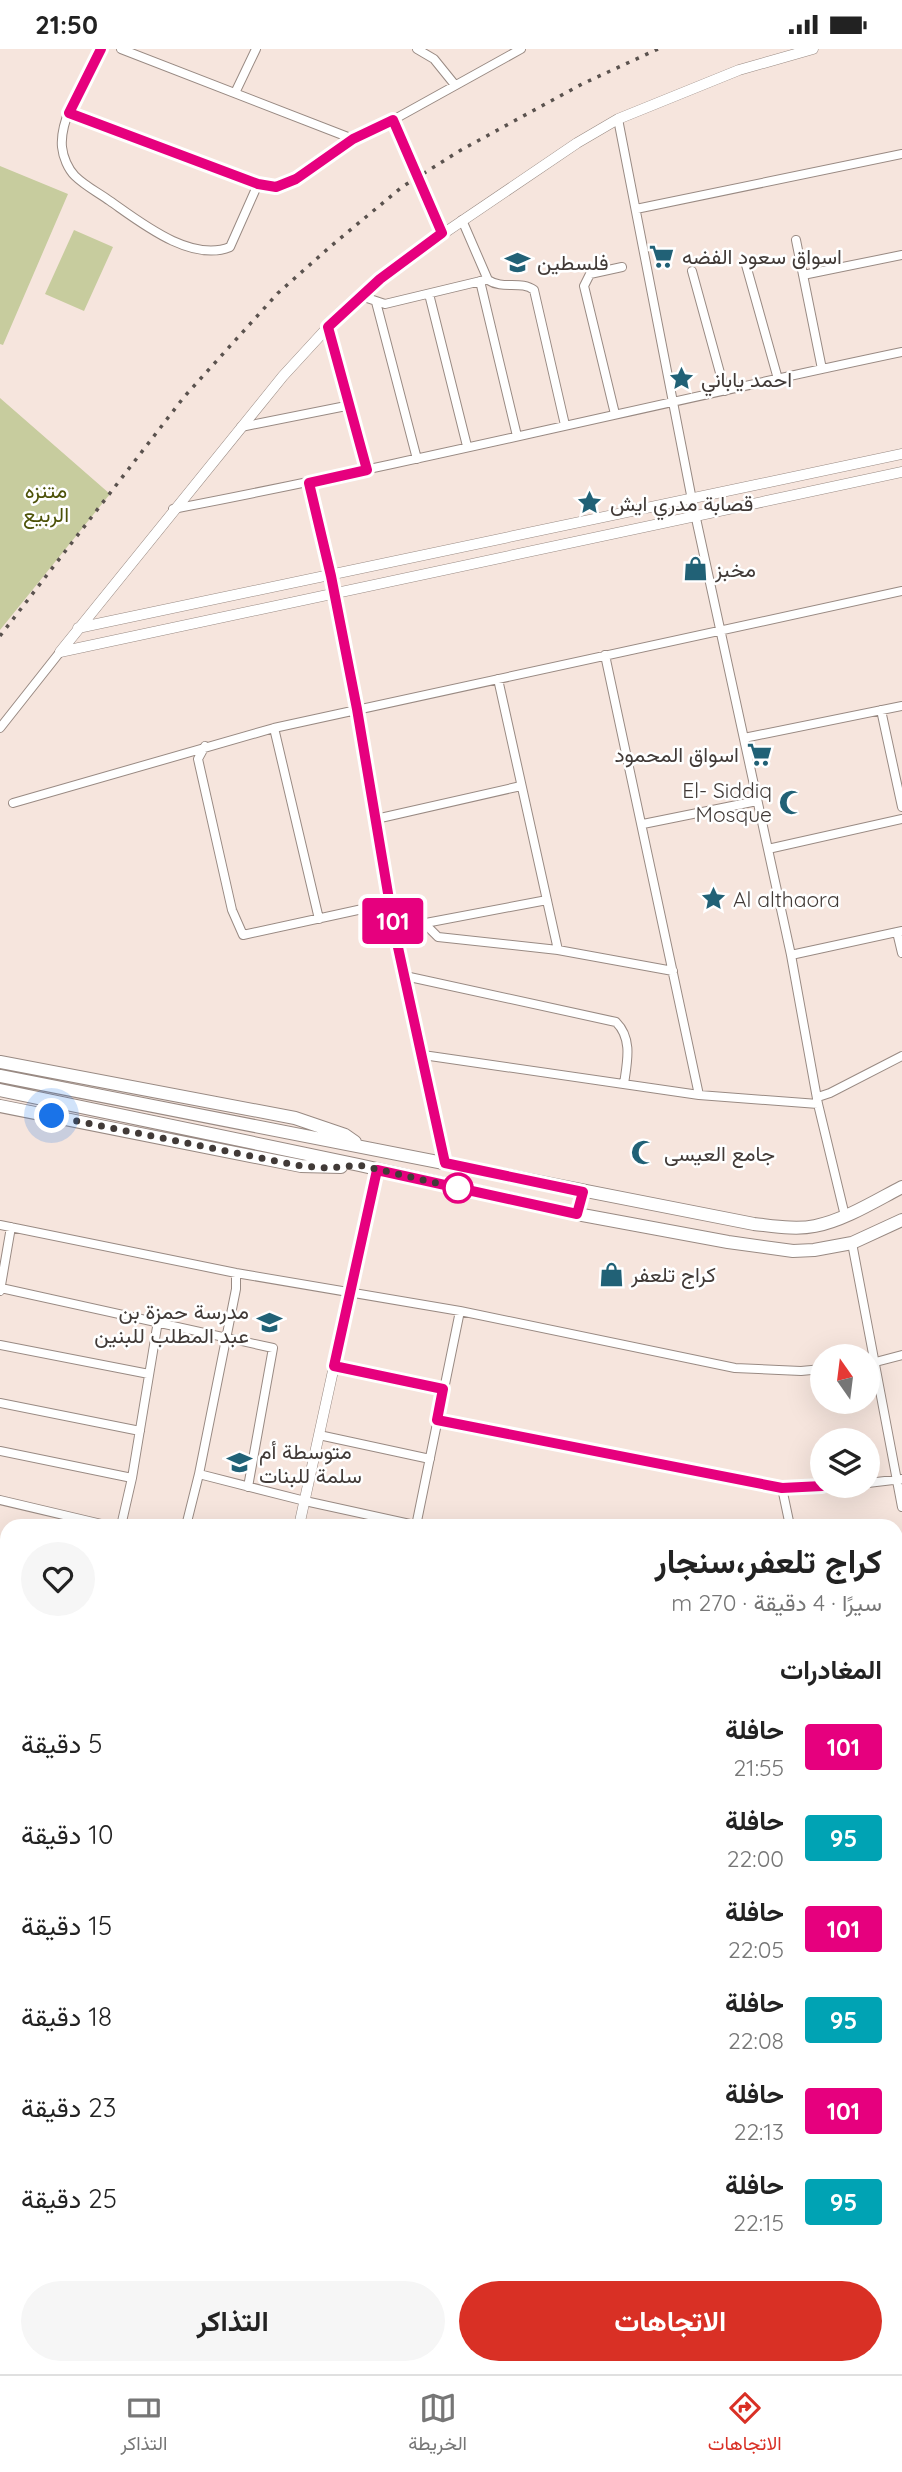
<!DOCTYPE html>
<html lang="ar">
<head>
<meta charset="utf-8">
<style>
  :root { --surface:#fff; --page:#f6f6f6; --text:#222; --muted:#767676; --line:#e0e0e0; --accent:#d93025 }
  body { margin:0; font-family:Quicksand,Vazirmatn,sans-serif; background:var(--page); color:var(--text); direction:rtl; height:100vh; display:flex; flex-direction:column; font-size:26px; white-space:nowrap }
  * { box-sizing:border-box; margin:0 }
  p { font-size:23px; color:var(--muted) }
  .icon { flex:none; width:38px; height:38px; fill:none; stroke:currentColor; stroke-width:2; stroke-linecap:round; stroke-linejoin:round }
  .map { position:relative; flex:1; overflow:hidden; direction:ltr }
  .sheet { position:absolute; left:0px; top:1470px; width:903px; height:856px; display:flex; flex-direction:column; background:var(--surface); border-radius:21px 21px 0 0; box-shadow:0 7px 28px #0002; direction:rtl }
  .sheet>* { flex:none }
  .badge { padding:0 14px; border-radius:5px; font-size:24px; line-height:46px }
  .needle { width:46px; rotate:346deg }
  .controls { position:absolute; left:810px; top:1295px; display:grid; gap:14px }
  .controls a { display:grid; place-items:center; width:70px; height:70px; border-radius:50%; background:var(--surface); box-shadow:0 7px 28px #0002; font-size:35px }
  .you { position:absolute; width:35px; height:35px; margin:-18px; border:5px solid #fff; border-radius:50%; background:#1a73e8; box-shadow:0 0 0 10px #1a73e833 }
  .map>.badge { position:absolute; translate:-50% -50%; box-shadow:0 0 0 4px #fff }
  h2 { padding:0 21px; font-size:26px; line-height:63px }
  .round { display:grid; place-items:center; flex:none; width:74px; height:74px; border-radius:37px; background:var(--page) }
  .head { display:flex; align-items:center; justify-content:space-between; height:119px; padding:0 21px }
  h1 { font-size:33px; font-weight:700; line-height:52px }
  .action { display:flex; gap:14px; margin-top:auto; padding:14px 21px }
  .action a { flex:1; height:80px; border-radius:42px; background:var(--accent); color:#fff; font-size:28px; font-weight:700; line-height:80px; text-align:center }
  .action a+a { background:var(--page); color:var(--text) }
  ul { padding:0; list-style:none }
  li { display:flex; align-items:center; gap:21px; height:91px; padding:0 21px }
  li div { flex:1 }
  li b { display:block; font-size:26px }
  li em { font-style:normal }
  li .badge { min-width:77px; font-weight:700; text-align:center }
  .status { display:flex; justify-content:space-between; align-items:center; height:49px; padding:0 35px; background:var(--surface); direction:ltr }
  .status svg { height:19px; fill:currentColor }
  .dock { display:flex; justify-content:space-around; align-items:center; height:98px; border-top:2px solid var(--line); background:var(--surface); font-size:19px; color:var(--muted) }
  .dock a { display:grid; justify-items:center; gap:4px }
  .dock .active { color:var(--accent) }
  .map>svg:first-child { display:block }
  .park { fill:#c7cc9e }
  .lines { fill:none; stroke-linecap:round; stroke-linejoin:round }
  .stream { stroke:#469b9c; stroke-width:3.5 }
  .minor-casing { stroke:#998a83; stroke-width:10 }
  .tertiary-casing { stroke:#998a83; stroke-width:11 }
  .secondary-casing { stroke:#998a83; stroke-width:12 }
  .primary-casing { stroke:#998a83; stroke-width:14 }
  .trunk-casing { stroke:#998a83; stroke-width:16 }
  .minor { stroke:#fff; stroke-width:8 }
  .tertiary { stroke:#fff; stroke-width:10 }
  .secondary { stroke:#fff; stroke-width:10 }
  .primary { stroke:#fff; stroke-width:12 }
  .trunk { stroke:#fff; stroke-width:14 }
  .rail { stroke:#5a524e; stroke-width:3.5; stroke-dasharray:3.5 7; stroke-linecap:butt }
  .line-casing { stroke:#fff; stroke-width:16 }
  .line { stroke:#e6007e; stroke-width:10 }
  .walk { stroke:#413a37; stroke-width:7; stroke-dasharray:0 12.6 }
  .stop-dot { fill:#fff; stroke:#e6007e; stroke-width:3.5 }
  .labels { text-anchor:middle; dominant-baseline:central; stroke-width:5; stroke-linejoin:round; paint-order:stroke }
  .poi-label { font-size:21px; fill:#413a37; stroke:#fff; text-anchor:start }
  .park-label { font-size:21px; fill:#4d5208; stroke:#fff }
</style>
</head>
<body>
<div class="status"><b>21:50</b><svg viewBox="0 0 49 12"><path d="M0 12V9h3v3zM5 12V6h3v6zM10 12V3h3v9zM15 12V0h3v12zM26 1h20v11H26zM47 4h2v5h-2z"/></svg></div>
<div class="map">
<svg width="902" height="2325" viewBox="0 0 902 2325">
  <rect width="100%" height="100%" fill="#f6e5dd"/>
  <!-- park -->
  <path class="park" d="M0 117 68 145 3 296 0 295Z
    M74 181 113 198 84 262 45 245Z
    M0 349 110 445 0 581Z"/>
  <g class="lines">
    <!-- stream -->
    <path class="stream" d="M896 1943 902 1940
      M0 2064 7 2060
      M460 2319 464 2325
      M616 2325 637 2319"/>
    <defs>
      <path id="minor" d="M101 0C87 27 59 68 62 98 63 108 68 120 75 127 85 137 99 144 110 152 140 173 191 214 230 198L258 135 276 138 296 130 353 90 393 71 521 0
        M121 0 353 90
        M417 0 434 10 455 36
        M235 44 256 0
        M69 64 258 135
        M618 70 692 451 791 906 818 1055 845 1167
        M393 71 442 184
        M636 160 902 105
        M462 171 488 231C503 241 521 231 534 241L565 376
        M796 191 822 320
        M746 216 778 330
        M692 222 725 342
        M803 226 902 206
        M480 232 517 387
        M429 245 467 397
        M361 247 385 255 485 231
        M376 253 417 410
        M328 278 367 421
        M615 365 584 237 590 225 622 218
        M241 378 351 356
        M309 434 331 527 357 661 394 880 445 1114
        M173 460C417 413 659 354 902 303
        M605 606 699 1046 818 1055
        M498 630 558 901
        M881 661 902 758
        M0 679 60 603
        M274 679 319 870
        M744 689 902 657
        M205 697 198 710 232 861 243 886 390 854
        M13 754 274 679 902 542
        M376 770 521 737
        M643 775 757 752
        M768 800 902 770
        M424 874 438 888 558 901 673 922
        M394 880 547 851
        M897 883 902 904
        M791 906 902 882
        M405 927 616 973C633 990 627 1013 624 1035
        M423 1006 699 1046
        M818 1048 830 1044 902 1007
        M0 1176 236 1224 460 1262 735 1319 801 1322 822 1320
        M852 1194 902 1458
        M1 1239 273 1299 248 1438
        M0 1242 11 1178
        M0 1296 149 1325
        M868 1315 902 1306
        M334 1317 443 1341
        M0 1354 140 1382
        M437 1371 782 1439 822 1437
        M319 1386 430 1410
        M0 1402 132 1429
        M199 1425 305 1452 419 1477
        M868 1434 902 1430
        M782 1439 790 1477
        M0 1451 110 1477
        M121 1477 132 1429 158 1272
        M186 1477 199 1425 236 1240V1224
        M416 1477 460 1262
        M0 1592 7 1593
        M0 1641 7 1653
        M0 1751 7 1763
        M896 1775 902 1779
        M896 1850 902 1847
        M896 1899 902 1897
        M0 2031 7 2028
        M896 2077 902 2086
        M0 2171 7 2181
        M896 2213 902 2221
        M0 2264 7 2259
        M896 2306 902 2301
        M388 2319 392 2325
        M775 2319 779 2325
        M675 2320 679 2325
        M38 2325 46 2319
        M170 2325 178 2319
        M335 2325 342 2319
        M870 2325 878 2319"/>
      <path id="tertiary" d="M78 579 902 405
        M60 603 283 327 328 278 400 214 577 94 618 70 739 21 813 0
        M60 603 902 423
        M299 1477 377 1121
        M0 1525 7 1527"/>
      <path id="secondary" d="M896 1692 902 1690
        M896 1710 902 1708
        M0 1855 7 1868
        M0 1962 7 1974
        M206 2319 210 2325
        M270 2319 274 2325"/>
      <path id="primary" d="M0 1013 295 1069 345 1086 355 1093
        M0 1027 754 1175C773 1177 796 1181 815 1177 845 1171 875 1152 902 1138
        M0 1041 359 1116 577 1165 728 1193 793 1202 814 1201 852 1194 902 1171
        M0 1057 301 1117 341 1118
        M896 1531 902 1524
        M896 1568 902 1561
        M0 2293 7 2288
        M1 2325 9 2319"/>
      <path id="trunk" d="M0 1885 7 1898
        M0 1926 7 1938
        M227 2319 231 2325
        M253 2319 257 2325"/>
    </defs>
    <!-- minor casing -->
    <use href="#minor" class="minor-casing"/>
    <!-- tertiary casing -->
    <use href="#tertiary" class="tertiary-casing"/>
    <!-- secondary casing -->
    <use href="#secondary" class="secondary-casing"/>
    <!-- primary casing -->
    <use href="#primary" class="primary-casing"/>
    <!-- trunk casing -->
    <use href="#trunk" class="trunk-casing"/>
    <!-- minor -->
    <use href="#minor" class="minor"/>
    <!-- tertiary -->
    <use href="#tertiary" class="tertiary"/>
    <!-- secondary -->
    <use href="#secondary" class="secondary"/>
    <!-- primary -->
    <use href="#primary" class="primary"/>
    <!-- trunk -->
    <use href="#trunk" class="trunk"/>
    <!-- rail -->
    <path class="rail" d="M0 587 184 348 278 244 331 197 402 138 461 101 582 35 658 0"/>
  </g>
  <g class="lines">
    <defs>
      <path id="line" d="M101 0 69 64 258 135 276 138 296 130 353 90 393 71 442 184 380 230 328 278 367 421 309 434 331 527 357 660 394 880 445 1114 583 1143 577 1165 377 1121 334 1317 443 1340 437 1371 782 1439 822 1437"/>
    </defs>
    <!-- line casing -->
    <use href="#line" class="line-casing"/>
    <!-- line -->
    <use href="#line" class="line"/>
    <!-- walk -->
    <path class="walk" d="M52 1067 301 1117 329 1119 359 1116 458 1139"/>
  </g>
  <!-- icons -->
  <defs>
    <symbol id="supermarket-bare" viewBox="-9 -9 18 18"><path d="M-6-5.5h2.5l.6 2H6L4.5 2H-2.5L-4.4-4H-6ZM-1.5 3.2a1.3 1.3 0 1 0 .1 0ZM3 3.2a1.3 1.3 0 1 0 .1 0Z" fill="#216176" stroke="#fff" stroke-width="2.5" paint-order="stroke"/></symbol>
    <symbol id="school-bare" viewBox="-9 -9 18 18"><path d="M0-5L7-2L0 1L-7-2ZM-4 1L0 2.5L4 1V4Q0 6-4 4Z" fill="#216176" stroke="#fff" stroke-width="2.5" paint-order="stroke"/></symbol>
    <symbol id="sight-bare" viewBox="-9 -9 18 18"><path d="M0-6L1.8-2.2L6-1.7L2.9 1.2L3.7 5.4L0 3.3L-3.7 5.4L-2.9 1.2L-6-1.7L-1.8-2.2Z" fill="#216176" stroke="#fff" stroke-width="2.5" paint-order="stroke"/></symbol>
    <symbol id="shop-bare" viewBox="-9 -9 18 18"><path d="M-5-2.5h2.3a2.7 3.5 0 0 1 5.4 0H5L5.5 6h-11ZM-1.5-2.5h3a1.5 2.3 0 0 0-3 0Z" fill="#216176" stroke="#fff" stroke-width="2.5" paint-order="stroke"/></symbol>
    <symbol id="mosque-bare" viewBox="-9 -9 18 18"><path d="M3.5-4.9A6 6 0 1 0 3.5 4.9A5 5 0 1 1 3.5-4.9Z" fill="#216176" stroke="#fff" stroke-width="2.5" paint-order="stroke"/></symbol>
  </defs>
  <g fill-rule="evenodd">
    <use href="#supermarket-bare" x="644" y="190" width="35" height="35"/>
    <use href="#school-bare" x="500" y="196" width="35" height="35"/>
    <use href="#sight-bare" x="664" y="312" width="35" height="35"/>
    <use href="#sight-bare" x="572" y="436" width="35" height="35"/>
    <use href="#shop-bare" x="678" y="502" width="35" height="35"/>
    <use href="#supermarket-bare" x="742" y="688" width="35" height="35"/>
    <use href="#mosque-bare" x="774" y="736" width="35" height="35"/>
    <use href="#sight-bare" x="696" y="832" width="35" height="35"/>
    <use href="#mosque-bare" x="626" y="1086" width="35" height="35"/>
    <use href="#shop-bare" x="594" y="1208" width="35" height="35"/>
    <use href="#school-bare" x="252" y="1256" width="35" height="35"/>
    <use href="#school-bare" x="222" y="1396" width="35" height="35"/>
  </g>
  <!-- markers -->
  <circle class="stop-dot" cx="458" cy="1139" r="14"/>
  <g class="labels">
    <!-- poi labels -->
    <g class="poi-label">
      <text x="682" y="207">اسواق سعود الفضه</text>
      <text x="537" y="213">فلسطين</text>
      <text x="701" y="330">احمد ياباني</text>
      <text x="610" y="454">قصابة مدري ايش</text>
      <text x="715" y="520">مخبز</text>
      <text x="739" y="705" text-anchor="end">اسواق المحمود</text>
      <text x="772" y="741" text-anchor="end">El- Siddiq<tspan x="772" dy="24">Mosque</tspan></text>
      <text x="733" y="850">Al althaora</text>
      <text x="664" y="1104">جامع العيسى</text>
      <text x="631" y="1225">كراج تلعفر</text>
      <text x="249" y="1262" text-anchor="end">مدرسة حمزة بن<tspan x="249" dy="24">عبد المطلب للبنين</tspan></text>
      <text x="259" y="1402">متوسطة أم<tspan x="259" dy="24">سلمة للبنات</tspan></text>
    </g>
    <!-- park labels -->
    <g class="park-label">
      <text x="46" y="441">متنزه<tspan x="46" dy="24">الربيع</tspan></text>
    </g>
  </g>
</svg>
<div class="controls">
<a><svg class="needle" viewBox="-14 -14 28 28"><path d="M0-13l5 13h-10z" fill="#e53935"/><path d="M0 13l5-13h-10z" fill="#767676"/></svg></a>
<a><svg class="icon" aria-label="layers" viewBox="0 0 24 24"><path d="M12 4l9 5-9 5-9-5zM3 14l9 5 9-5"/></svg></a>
</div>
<div class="you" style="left:52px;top:1067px"></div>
<b class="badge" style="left:393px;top:872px;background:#e6007e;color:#fff">101</b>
<section class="sheet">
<div class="head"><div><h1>كراج تلعفر،سنجار</h1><p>سيرًا · 4 دقيقة · 270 m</p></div><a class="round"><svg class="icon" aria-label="heart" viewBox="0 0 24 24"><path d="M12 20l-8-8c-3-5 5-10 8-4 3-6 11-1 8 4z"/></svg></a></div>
<h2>المغادرات</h2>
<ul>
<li><span class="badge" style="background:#e6007e;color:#fff">101</span><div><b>حافلة</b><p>21:55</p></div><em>5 دقيقة</em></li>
<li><span class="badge" style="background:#00a3b4;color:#fff">95</span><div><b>حافلة</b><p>22:00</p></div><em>10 دقيقة</em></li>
<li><span class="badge" style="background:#e6007e;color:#fff">101</span><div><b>حافلة</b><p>22:05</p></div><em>15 دقيقة</em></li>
<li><span class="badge" style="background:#00a3b4;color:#fff">95</span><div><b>حافلة</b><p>22:08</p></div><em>18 دقيقة</em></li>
<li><span class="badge" style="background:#e6007e;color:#fff">101</span><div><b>حافلة</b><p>22:13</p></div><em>23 دقيقة</em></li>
<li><span class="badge" style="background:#00a3b4;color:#fff">95</span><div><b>حافلة</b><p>22:15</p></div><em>25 دقيقة</em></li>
</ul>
<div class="action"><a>الاتجاهات</a><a>التذاكر</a></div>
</section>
</div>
<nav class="dock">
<a class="active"><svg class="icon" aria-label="directions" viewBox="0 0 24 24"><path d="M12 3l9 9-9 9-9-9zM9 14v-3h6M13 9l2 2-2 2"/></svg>الاتجاهات</a>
<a><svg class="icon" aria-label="map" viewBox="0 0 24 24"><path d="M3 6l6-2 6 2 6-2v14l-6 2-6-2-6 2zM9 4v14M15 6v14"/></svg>الخريطة</a>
<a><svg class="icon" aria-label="tickets" viewBox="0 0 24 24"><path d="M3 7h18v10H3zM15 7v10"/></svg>التذاكر</a>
</nav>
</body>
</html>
